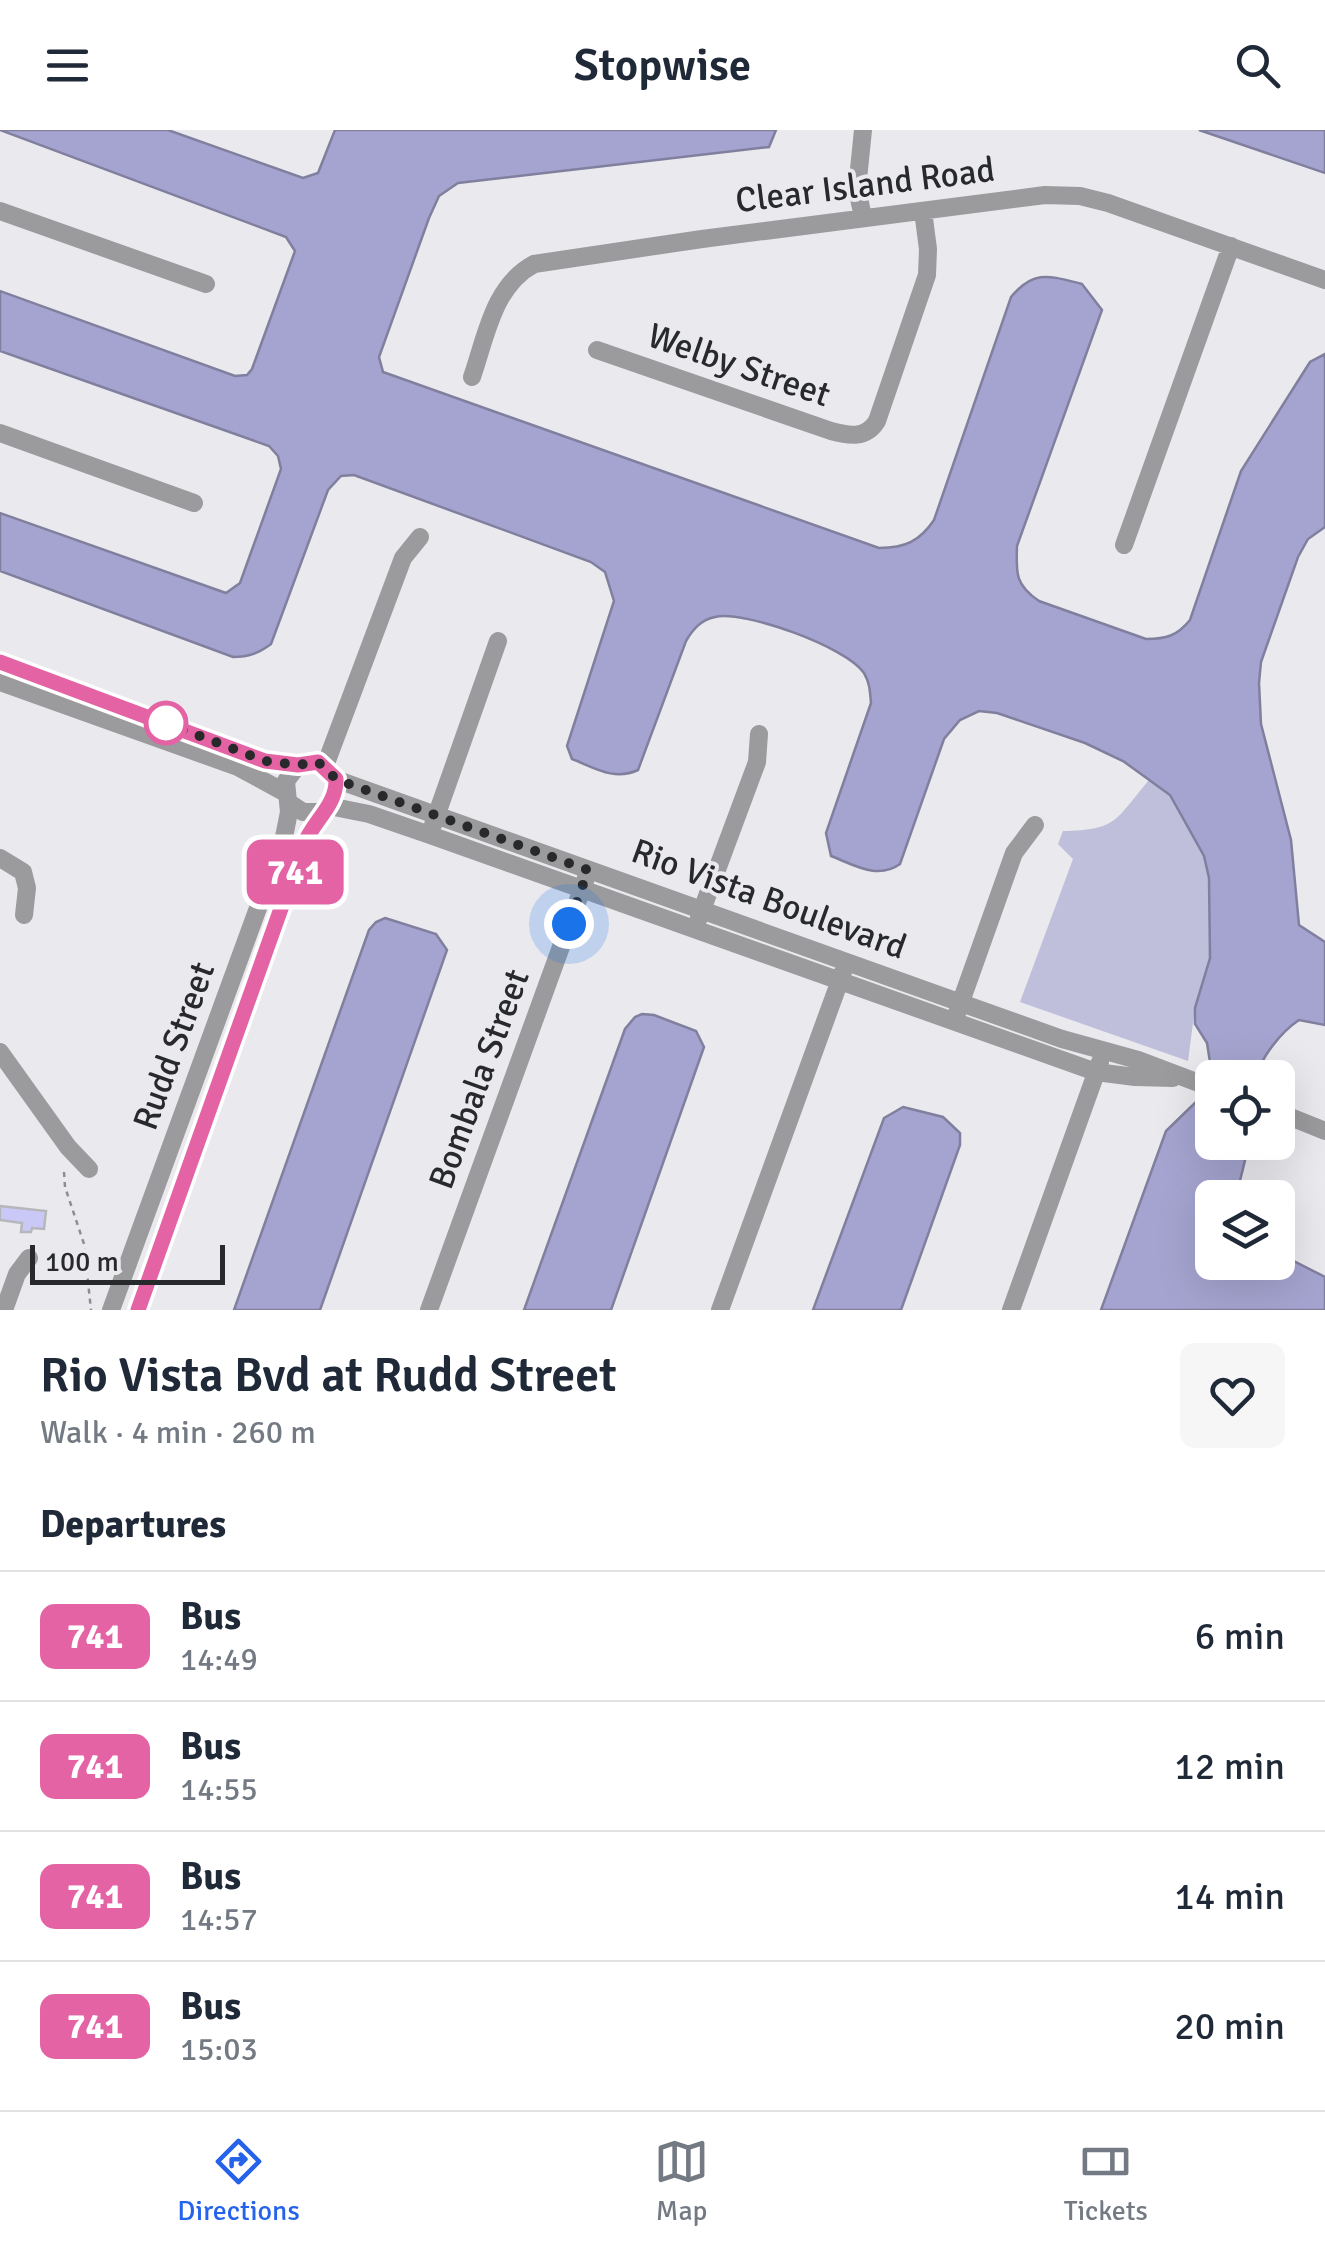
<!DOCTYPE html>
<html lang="en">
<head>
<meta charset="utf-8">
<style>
  :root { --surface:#fff; --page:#f6f6f7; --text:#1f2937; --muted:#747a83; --line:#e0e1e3; --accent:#2563eb }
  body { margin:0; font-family:Signika,sans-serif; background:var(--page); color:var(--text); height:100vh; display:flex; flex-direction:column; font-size:38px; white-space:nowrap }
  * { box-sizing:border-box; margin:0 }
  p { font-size:32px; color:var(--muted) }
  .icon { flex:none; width:55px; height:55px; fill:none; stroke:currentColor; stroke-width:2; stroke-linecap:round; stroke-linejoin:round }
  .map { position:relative; height:1180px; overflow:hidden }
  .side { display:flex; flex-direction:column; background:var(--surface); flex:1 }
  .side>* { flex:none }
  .badge { padding:0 20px; border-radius:15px; font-size:35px; line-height:65px }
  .controls { position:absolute; left:1195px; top:930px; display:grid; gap:20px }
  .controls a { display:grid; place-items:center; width:100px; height:100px; border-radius:15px; background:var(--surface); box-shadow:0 10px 40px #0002; font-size:50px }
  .scale { position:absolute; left:30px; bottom:25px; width:195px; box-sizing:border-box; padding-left:10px; border:5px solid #28292a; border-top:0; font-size:28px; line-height:35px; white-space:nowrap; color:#28292a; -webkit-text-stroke:8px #e9e9ee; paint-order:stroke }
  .you { position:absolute; width:50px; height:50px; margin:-25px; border:8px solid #fff; border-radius:50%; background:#1a73e8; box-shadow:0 0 0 15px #1a73e833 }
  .map>.badge { position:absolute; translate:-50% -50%; box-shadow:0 0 0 5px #fff }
  h2 { padding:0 40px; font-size:38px; line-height:90px }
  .round { display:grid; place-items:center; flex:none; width:105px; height:105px; border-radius:15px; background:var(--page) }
  .summary { display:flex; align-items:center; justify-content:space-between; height:170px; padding:0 40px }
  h1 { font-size:48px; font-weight:600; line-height:75px }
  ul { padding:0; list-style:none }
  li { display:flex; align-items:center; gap:30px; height:130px; padding:0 40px; border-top:2px solid var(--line) }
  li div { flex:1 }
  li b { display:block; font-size:38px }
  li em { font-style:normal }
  li .badge { min-width:110px; font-weight:700; text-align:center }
  header { display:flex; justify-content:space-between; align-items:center; height:130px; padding:0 40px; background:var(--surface); font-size:45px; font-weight:600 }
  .tab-bar { display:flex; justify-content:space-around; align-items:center; height:140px; border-top:2px solid var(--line); background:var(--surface); font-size:28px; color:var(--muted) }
  .tab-bar a { display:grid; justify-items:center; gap:5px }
  .tab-bar .active { color:var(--accent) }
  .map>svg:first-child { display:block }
  .green { fill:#bfbfdb }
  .water { fill:#a5a4d0; stroke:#807f9e; stroke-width:2.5 }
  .building { fill:#c9c8f6; stroke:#b6b7bb; stroke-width:2.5 }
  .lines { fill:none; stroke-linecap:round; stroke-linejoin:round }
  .path { stroke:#8e8e91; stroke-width:2.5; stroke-dasharray:5 5; stroke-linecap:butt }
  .minor { stroke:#9b9b9d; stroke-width:18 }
  .line-casing { stroke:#fff; stroke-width:22 }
  .line { stroke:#e463a4; stroke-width:15 }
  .walk { stroke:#28292a; stroke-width:10; stroke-dasharray:0 18 }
  .stop-dot { fill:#fff; stroke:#e463a4; stroke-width:5 }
  .labels { text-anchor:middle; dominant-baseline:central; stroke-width:8; stroke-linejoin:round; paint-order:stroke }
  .street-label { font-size:35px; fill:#28292a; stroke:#e9e9ee }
</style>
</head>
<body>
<header><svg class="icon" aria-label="menu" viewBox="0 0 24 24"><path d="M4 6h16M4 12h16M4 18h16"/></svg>Stopwise<svg class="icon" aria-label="search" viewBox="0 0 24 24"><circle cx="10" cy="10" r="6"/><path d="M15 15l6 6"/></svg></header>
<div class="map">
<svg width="1325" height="1180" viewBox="0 0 1325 1180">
  <rect width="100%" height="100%" fill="#e9e9ee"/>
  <!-- green -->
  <path class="green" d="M1149 650 1170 665 1189 695 1204 726 1209 748 1210 829 1195 878 1188 931 1020 872 1073 729 1058 714 1063 701C1118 700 1115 690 1149 650Z"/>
  <!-- water -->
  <path class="water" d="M0 0H168L303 48 318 43 335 0H776L769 17 458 53 439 66 429 88 379 227 383 242 879 418C905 418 920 411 934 390L1011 167C1034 139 1050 146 1082 154L1102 180 1017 416C1016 443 1015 455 1039 471L1146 509C1166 509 1177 506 1190 490L1241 341 1310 232 1325 224V397L1308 409 1298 427 1261 532 1259 553 1261 594 1291 710 1299 795 1325 812V895L1299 890C1281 902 1262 926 1256 947L1212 948V1012L1249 1014 1236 1067 1212 1068V1132H1278V1123L1325 1147V1180H1101L1166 1001 1196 972 1210 932 1207 913 1195 894V878L1210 828 1209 748 1204 726 1170 665 1123 631 1085 613 997 583 979 581 960 590 944 609 900 734C878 750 854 735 831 726L826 703 871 573C870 563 870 553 864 543 847 517 744 480 715 487 701 490 693 499 686 511L638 640C614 651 595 638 572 629L567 616 614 471 605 442 591 432 354 345 341 346 328 360 271 514C259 523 249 527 233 527L0 441V383L226 463 240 453 281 339 278 326 269 316 0 221V161L235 246 247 245 252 239 295 121 286 107Z
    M1199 0H1325V43Z
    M385 788 436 804 447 820 320 1180H234L369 800 376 792Z
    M642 884 654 885 696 901 704 917 611 1180H524L625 899 635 887Z
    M903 977 943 987 960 1003V1015L901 1180H813L884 988Z"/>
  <!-- building -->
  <path class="building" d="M0 1076 46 1081 44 1099 32 1098 31 1102H21L22 1093 0 1090Z"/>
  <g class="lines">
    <!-- path -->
    <path class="path" d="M64 1042 65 1057 84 1114 91 1180"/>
    <!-- minor -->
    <path class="minor" d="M863 0 857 59 863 87
      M0 81 206 154
      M597 220 831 301C849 306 866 309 877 291L927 145 928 119 923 81
      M472 247C486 207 493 156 534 134L702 109 1045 65 1080 66 1108 73 1325 150
      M0 303 194 373
      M1124 415 1231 116
      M0 532 265 631 298 635 319 632 335 649 334 669 322 682H303L288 672 286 651 298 635
      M0 552 238 637 284 662
      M325 636 403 428 420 407
      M335 649 1062 909 1138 930 1212 958
      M329 676 369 684 430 705 1096 942 1135 947 1173 948
      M433 695 498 511
      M0 728 23 742 27 758 24 785
      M699 788 757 632 759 604
      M957 883 1014 723 1035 695
      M0 922 68 1017 89 1039
      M1278 982 1325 1001
      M4 1180 17 1144 29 1128
      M111 1180 284 707 289 682 288 672
      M138 1180 305 715 322 682
      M429 1180 586 748
      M720 1180 843 842
      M1011 1180 1100 932"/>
  </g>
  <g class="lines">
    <defs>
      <path id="line" d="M0 532 265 631 298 635 318 632 336 649C337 675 314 690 304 714L138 1180"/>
    </defs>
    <!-- line casing -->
    <use href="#line" class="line-casing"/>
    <!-- line -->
    <use href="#line" class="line"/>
    <!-- walk -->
    <path class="walk" d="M166 593 265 631 298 635 318 632 336 649 349 654 588 740 569 794"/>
  </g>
  <!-- markers -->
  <circle class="stop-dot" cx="166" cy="593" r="20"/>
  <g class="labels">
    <!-- street labels -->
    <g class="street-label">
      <text transform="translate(865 55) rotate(-7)">Clear Island Road</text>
      <text transform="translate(739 235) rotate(19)">Welby Street</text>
      <text transform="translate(769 769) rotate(20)">Rio Vista Boulevard</text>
      <text transform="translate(174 916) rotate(-70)">Rudd Street</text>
      <text transform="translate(479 949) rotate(-70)">Bombala Street</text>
    </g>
  </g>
</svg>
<div class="controls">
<a><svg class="icon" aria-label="locate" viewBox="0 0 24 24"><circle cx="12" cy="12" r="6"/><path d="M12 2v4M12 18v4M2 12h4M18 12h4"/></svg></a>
<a><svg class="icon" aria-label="layers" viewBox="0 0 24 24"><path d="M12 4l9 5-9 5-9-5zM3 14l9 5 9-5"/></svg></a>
</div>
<div class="scale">100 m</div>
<div class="you" style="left:569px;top:794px"></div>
<b class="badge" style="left:295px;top:742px;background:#e463a4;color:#fff">741</b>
</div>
<section class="side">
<div class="summary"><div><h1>Rio Vista Bvd at Rudd Street</h1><p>Walk · 4 min · 260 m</p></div><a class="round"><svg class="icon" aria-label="heart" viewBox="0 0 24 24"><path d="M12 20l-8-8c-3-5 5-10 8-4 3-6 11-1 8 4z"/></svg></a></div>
<h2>Departures</h2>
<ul>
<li><span class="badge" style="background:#e463a4;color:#fff">741</span><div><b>Bus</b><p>14:49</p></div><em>6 min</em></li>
<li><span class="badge" style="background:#e463a4;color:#fff">741</span><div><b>Bus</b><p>14:55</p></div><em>12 min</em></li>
<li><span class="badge" style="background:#e463a4;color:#fff">741</span><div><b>Bus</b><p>14:57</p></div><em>14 min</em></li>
<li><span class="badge" style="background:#e463a4;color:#fff">741</span><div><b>Bus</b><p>15:03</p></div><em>20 min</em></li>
</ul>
</section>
<nav class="tab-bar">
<a class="active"><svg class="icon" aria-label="directions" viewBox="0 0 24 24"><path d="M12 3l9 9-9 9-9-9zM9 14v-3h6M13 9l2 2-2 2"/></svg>Directions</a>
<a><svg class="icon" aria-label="map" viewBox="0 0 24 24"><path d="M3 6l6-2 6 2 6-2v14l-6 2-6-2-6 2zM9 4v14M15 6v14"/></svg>Map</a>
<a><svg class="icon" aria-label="tickets" viewBox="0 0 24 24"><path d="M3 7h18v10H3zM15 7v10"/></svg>Tickets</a>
</nav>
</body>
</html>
